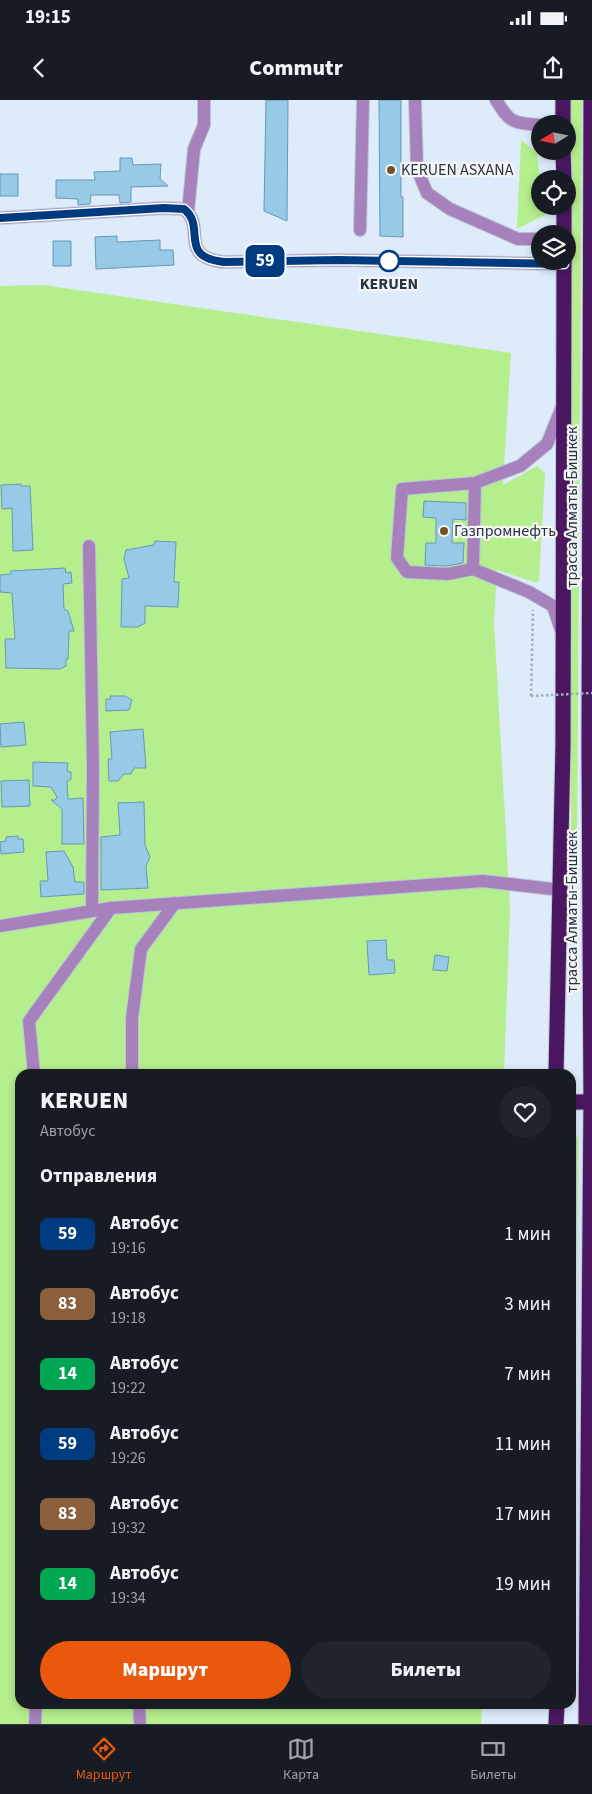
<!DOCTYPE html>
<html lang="ru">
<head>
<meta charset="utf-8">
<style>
  :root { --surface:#171b24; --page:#20242c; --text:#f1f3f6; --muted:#9ea1a6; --line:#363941; --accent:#ea580c }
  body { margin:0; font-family:"Source Sans 3",sans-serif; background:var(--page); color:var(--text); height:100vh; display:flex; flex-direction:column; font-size:19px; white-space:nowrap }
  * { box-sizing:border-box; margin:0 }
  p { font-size:16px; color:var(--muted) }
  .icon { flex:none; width:28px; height:28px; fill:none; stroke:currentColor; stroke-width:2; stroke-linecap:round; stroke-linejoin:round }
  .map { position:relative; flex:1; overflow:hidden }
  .side { position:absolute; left:15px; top:969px; width:561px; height:640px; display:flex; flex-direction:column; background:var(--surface); border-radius:15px; box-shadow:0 2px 8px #0003 }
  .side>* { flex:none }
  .badge { padding:0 10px; border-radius:8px; font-size:18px; line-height:32px }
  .needle { width:32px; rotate:260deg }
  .controls { position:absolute; left:531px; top:15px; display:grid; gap:10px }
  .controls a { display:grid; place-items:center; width:45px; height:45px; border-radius:50%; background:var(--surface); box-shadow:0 2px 8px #0003; font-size:25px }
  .map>.badge { position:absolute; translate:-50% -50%; box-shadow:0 0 0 2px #fff }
  h2 { padding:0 25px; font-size:19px; line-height:45px }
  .round { display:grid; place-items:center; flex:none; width:52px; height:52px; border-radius:26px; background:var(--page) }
  .summary { display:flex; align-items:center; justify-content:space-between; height:85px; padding:0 25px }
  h1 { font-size:24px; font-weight:800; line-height:38px }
  .action { display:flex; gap:10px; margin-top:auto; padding:10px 25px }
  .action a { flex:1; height:58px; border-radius:30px; background:var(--accent); color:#fff; font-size:20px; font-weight:800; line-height:58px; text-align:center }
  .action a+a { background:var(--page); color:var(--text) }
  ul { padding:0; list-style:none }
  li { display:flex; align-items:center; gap:15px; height:70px; padding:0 25px }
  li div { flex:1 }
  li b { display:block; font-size:19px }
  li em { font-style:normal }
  li .badge { min-width:55px; font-weight:700; text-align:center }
  .status { display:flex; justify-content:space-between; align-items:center; height:35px; padding:0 25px; background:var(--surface); direction:ltr }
  .status svg { height:14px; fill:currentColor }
  header { display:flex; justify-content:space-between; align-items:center; height:65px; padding:0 25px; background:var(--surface); font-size:22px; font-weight:800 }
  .tabs { display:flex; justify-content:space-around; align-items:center; height:70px; border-top:1px solid var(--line); background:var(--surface); font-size:14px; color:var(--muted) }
  .tabs a { display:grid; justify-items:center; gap:2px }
  .tabs .selected { color:var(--accent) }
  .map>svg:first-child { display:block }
  .green { fill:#b5ee8d }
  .building { fill:#96cae7; stroke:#6698b4 }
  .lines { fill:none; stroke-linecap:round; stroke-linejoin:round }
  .minor-casing { stroke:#b8c6d6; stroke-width:14 }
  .highway-casing { stroke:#b8c6d6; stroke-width:17 }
  .path { stroke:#a0aebe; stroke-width:2.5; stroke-dasharray:2.5 2.5; stroke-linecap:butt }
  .minor { stroke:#a781bb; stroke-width:12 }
  .highway { stroke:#4a1760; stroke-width:15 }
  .path-bridge { stroke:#a0aebe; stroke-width:2.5; stroke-dasharray:2.5 2.5; stroke-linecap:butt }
  .line-casing { stroke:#fff; stroke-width:11 }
  .line { stroke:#003b80; stroke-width:8 }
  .poi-dot { fill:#725328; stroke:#f6f6f6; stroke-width:2 }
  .stop-dot { fill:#fff; stroke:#003b80; stroke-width:2.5 }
  .labels { text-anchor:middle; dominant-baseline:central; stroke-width:4.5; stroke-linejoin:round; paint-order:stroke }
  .poi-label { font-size:16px; fill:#263444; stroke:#f6f6f6; text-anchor:start }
  .stop-label { font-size:16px; font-weight:bold; fill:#263444; stroke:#f6f6f6 }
  .street-label { font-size:16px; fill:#263444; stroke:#f6f6f6 }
</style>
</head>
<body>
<div class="status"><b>19:15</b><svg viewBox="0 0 49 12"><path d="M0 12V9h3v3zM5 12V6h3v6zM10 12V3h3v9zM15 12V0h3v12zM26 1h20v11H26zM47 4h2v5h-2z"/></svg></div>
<header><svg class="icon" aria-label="back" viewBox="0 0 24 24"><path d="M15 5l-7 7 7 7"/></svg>Commutr<svg class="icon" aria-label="share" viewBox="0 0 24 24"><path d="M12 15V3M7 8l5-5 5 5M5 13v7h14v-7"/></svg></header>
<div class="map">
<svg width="592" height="1624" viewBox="0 0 592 1624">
  <rect width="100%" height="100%" fill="#ddebfb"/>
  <!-- green -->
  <path class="green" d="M571 0H582L577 751 571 744Z
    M521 40 537 53 540 79V106H544L545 115 517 129Z
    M43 185 511 253 503 385 537 366 545 373 539 481 534 482 497 470 494 521 510 808 504 974H20V1604H482L481 1624H0V186Z
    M571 1036 578 1037 571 1514Z"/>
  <!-- building -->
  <path class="building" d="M266 0H288L287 121 264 111Z
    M379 0H401V97H403V137L380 136Z
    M120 58H132L133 65 161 64 160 79 168 86 131 87V102L120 103 119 95H91L90 104 78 105V99L56 98V80H95L94 72 120 71Z
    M0 74H18V96H0Z
    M117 136V142L160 140V150H173L174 165 96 169 95 137Z
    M53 141H71V166H53Z
    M21 384V386H30L33 450 13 451 12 408 2 409 1 385Z
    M424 401 466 403V420L453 419 452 443H464L463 463 447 466 425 465 426 443H436V418L423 417Z
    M155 441 176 442 174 482H179L178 507 145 506V523L138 527H121L122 479 129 478 124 459 126 450 154 445Z
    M65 468 66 473 71 472 72 483 63 484 64 509 68 511 74 531H69L68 559H66V566L60 569 6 568 5 539H15L12 493 0 492V475L11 474V471Z
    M110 596H125L132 600 129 610 106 611V599H111Z
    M24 622 26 645 1 647 0 624Z
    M143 629 146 668H134L131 674H124L118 681H109L108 659H112L110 632Z
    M33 662 68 663 67 671 71 672V679L67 682 68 699 83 698 84 744H62V709L51 700H55L57 697 51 687 33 686Z
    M29 680 30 706 2 707 1 681Z
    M144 702 145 745 150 757 146 766 148 788 101 790V737L120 735 118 703Z
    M18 736V739H23L24 752 1 754 0 742 6 741V737Z
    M64 751 73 767 75 782H84V794L41 797 40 781H48L46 752Z
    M386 840 387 860H394L395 873 369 875 367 841Z
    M435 855 449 857 447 871 433 870Z"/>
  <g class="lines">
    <defs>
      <path id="minor" d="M415 0 417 69 427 93 450 109 518 139H540
        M496 0C510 23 513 23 540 25
        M188 112 194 49 204 25V0
        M0 118 164 108 184 109C207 127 177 156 223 162L338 160 564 164
        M360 130 363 0
        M89 446 93 668 92 811
        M473 469 448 474 407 472 397 458 402 389 475 383
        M561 530 553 506 529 492 473 469 475 383 520 366 547 344 562 307
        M0 826 111 808 483 781 561 790
        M34 974 29 921 111 808
        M132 974V918L141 849 175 803
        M139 1604 140 1624
        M35 1624 36 1604"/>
      <path id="highway" d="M563 0V24
        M563 51 564 79
        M564 106V134
        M556 974 563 645 564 161
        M571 1002H591
        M556 1624 557 1604
        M586 1624 591 1002 589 645 591 0"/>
    </defs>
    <!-- minor casing -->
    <use href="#minor" class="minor-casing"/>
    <!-- highway casing -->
    <use href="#highway" class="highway-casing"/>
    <!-- path -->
    <path class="path" d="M531 596 533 510"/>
    <!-- minor -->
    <use href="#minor" class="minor"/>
    <!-- highway -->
    <use href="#highway" class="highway"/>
    <!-- path-bridge -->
    <path class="path-bridge" d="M531 596 592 593"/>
  </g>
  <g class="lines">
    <defs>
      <path id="line" d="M0 118 164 108 184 109C207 127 177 157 224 162L338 160 564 164"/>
    </defs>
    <!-- line casing -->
    <use href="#line" class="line-casing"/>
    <!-- line -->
    <use href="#line" class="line"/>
  </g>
  <!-- markers -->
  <g class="poi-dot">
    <circle cx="391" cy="70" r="5"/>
    <circle cx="444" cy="431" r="5"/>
  </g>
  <circle class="stop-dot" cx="389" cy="161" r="10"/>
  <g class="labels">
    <!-- poi labels -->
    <g class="poi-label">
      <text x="401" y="70">KERUEN ASXANA</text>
      <text x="454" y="431">Газпромнефть</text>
    </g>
    <!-- stop labels -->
    <g class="stop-label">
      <text x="389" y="184">KERUEN</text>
    </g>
    <!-- street labels -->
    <g class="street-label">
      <text transform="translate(572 407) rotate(-90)">трасса Алматы-Бишкек</text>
      <text transform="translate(572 812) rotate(-90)">трасса Алматы-Бишкек</text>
    </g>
  </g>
</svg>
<div class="controls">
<a><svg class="needle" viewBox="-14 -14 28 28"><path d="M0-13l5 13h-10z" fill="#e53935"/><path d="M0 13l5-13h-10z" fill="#9ea1a6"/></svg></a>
<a><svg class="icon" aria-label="locate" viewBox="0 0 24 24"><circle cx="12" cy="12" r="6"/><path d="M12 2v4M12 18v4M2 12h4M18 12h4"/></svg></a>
<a><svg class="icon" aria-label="layers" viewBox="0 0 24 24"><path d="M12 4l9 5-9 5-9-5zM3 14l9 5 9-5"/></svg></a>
</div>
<b class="badge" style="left:265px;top:161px;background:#003b80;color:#fff">59</b>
<section class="side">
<div class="summary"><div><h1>KERUEN</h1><p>Автобус</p></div><a class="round"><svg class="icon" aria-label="heart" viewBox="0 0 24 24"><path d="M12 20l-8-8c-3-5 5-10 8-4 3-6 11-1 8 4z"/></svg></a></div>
<h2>Отправления</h2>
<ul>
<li><span class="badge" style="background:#003b80;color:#fff">59</span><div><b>Автобус</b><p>19:16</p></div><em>1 мин</em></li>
<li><span class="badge" style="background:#8b5e3c;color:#fff">83</span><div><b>Автобус</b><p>19:18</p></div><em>3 мин</em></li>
<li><span class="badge" style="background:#00a651;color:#fff">14</span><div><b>Автобус</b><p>19:22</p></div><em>7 мин</em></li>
<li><span class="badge" style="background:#003b80;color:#fff">59</span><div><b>Автобус</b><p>19:26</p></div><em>11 мин</em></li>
<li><span class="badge" style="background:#8b5e3c;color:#fff">83</span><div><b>Автобус</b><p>19:32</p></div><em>17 мин</em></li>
<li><span class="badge" style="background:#00a651;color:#fff">14</span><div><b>Автобус</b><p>19:34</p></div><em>19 мин</em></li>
</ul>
<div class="action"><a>Маршрут</a><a>Билеты</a></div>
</section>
</div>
<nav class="tabs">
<a class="selected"><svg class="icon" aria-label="directions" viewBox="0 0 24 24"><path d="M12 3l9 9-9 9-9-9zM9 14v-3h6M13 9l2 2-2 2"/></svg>Маршрут</a>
<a><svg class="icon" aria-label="map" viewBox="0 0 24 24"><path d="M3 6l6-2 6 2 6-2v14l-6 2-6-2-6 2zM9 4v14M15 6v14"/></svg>Карта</a>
<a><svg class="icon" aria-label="tickets" viewBox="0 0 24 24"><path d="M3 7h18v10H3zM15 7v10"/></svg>Билеты</a>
</nav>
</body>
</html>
